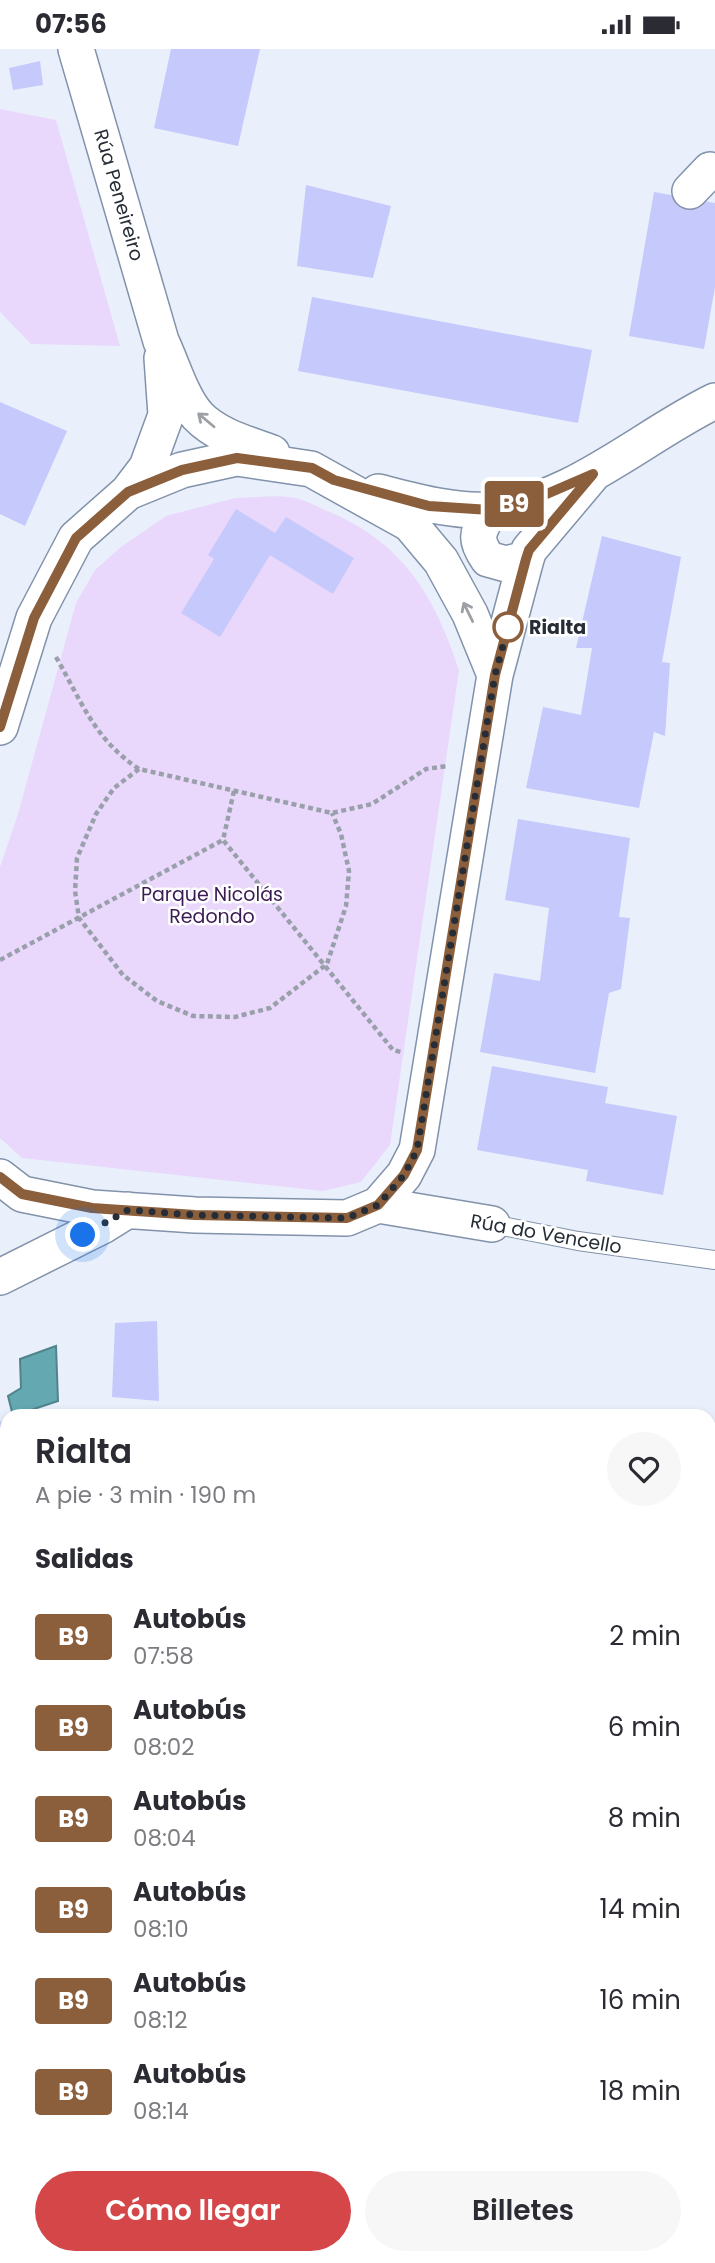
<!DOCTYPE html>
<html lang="es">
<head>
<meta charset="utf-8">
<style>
  :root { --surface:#fff; --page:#f7f7f7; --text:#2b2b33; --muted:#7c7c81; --accent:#d54648 }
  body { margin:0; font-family:Poppins,sans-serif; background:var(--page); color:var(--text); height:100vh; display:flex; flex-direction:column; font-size:26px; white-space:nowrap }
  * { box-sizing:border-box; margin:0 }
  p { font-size:23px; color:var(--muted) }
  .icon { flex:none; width:38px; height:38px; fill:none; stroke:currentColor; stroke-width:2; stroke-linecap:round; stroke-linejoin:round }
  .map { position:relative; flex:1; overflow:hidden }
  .drawer { position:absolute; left:0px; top:1360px; width:716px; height:856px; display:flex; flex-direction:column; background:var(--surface); border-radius:21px 21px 0 0; box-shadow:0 4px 10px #0003 }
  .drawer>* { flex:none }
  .badge { padding:0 14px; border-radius:5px; font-size:24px; line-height:46px }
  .you { position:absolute; width:35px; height:35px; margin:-18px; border:5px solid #fff; border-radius:50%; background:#1a73e8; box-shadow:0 0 0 10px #1a73e833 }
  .map>.badge { position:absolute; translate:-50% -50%; box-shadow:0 0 0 4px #fff }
  h2 { padding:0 35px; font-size:26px; line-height:63px }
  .round { display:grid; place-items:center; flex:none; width:74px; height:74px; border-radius:37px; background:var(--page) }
  .summary { display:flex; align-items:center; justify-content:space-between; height:119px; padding:0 35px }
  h1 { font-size:33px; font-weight:600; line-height:52px }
  .button { display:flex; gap:14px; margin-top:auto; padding:14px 35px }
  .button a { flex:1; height:80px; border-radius:42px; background:var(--accent); color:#fff; font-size:28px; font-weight:600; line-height:80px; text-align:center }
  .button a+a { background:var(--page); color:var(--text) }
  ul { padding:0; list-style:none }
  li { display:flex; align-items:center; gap:21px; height:91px; padding:0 35px }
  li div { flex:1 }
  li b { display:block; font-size:26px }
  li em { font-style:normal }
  li .badge { min-width:77px; font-weight:700; text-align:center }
  .status { display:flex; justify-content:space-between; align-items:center; height:49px; padding:0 35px; background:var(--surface); direction:ltr }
  .status svg { height:19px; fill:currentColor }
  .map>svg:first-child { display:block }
  .green { fill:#e9d8fb }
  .water { fill:#64a8b1; stroke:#51838c; stroke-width:2 }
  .building { fill:#c6c9fc }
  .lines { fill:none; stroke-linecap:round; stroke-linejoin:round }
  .service-casing { stroke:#8192aa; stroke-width:20 }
  .minor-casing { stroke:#8192aa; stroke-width:38 }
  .path { stroke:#99a0ab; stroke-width:4.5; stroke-dasharray:5 3.5; stroke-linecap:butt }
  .service { stroke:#fff; stroke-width:18 }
  .minor { stroke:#fff; stroke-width:35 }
  .oneway { stroke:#9da0a5 }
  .line-casing { stroke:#fff; stroke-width:16 }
  .line { stroke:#8b5e3c; stroke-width:10 }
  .walk { stroke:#262d37; stroke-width:7; stroke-dasharray:0 12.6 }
  .stop-dot { fill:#fff; stroke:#8b5e3c; stroke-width:3.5 }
  .labels { text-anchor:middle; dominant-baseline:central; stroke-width:5; stroke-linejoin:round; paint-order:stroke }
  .street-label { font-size:19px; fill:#262d37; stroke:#fff }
  .stop-label { font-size:19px; font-weight:bold; fill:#262d37; stroke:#fff; text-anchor:start }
  .park-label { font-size:19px; fill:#3a1b53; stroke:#fff }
</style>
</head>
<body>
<div class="status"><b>07:56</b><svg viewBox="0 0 49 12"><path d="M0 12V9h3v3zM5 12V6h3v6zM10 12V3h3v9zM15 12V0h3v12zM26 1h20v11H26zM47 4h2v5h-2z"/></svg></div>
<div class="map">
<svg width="715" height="2214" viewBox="0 0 715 2214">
  <rect width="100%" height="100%" fill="#e9f0fb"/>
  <!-- green -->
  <path class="green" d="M0 60 56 71 120 297 31 295 0 263Z
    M235 449C254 449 277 445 295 449 305 451 316 457 325 461 402 492 434 545 459 621L390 1096 361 1133 323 1142 22 1109 0 1089V818L18 765 76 554 95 521 121 498 166 467Z
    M7 1469V1553L0 1555V1471Z
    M89 2208H364L366 2214H87Z"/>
  <!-- water -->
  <path class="water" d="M56 1297 58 1352 13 1367 8 1347 21 1339 20 1310Z"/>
  <!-- building -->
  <path class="building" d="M171 0H260L238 97 154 79Z
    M40 12 43 36 13 41 9 19Z
    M306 136 391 157 373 229 297 217Z
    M654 143 715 154V238L704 300 629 287Z
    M312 248 592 301 578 374 298 322Z
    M0 353 67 382 25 477 0 465Z
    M236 460 275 484 286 468 354 509 333 545 270 506 220 588 181 564 214 510 208 506Z
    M602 487 681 508 662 613 670 614 665 687 654 683 639 759 526 739 543 658 581 666 592 599H576Z
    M518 770 630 789 619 868 630 869 621 940 609 944 595 1024 480 1003 494 924 540 932 549 859 505 851Z
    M492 1017 608 1038 605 1054 677 1067 663 1146 586 1132 588 1121 477 1101Z
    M157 1272 159 1352 112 1348 115 1274Z
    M7 1370V1437L0 1439V1373Z
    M488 2208H538L539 2214H488Z"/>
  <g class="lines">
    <defs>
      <path id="service" d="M492 1175 578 1192 715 1211"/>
      <path id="minor" d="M76 0 161 292C172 315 181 348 198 367 217 387 248 395 272 404
        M690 142 710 121 715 123
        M128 443 147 418 166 366 162 309
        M378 443C414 452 451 463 489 461 570 455 644 386 715 352
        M490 461C478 484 473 488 488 510L506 515 526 510
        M0 678 34 569 76 489 128 443 182 421 237 409 311 420 410 475 441 512 470 565 495 626
        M0 1128 22 1145 92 1159 195 1166 347 1169 378 1156 404 1126 417 1101 495 626 526 510 529 501 593 425
        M378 1156 492 1175
        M0 1228 104 1176 128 1161"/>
    </defs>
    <!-- service casing -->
    <use href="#service" class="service-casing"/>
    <!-- minor casing -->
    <use href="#minor" class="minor-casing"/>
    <!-- path -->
    <path class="path" d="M56 608C82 653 94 690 139 720L332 764 372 755 426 720 447 717
      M139 720 114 739 96 765 77 809 75 842 79 869 123 926 157 952 193 967 235 968 270 959 327 915 346 857 349 822 341 785 332 764
      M234 742 223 791 393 1001 401 1003
      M0 911 223 791
      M0 1804 7 1817
      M67 2214 68 2208"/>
    <!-- service -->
    <use href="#service" class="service"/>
    <!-- minor -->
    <use href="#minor" class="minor"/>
  </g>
  <!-- one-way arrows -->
  <defs><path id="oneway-shaft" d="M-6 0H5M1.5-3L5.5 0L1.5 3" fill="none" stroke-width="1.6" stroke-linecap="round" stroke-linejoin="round" transform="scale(1.75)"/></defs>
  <g class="oneway">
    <use href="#oneway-shaft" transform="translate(206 371) rotate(-140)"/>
    <use href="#oneway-shaft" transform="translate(468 563) rotate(-116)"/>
  </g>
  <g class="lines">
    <defs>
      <path id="line" d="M0 678 34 569 76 489 128 443 182 421 237 409 312 419 334 431 429 457 490 461 542 447 593 425 529 501 526 510 495 626 417 1101 404 1126 378 1156 347 1169 195 1166 92 1159 22 1145 0 1128"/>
    </defs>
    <!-- line casing -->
    <use href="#line" class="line-casing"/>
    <!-- line -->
    <use href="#line" class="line"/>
    <!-- walk -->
    <path class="walk" d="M83 1186 128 1161 195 1166 347 1169 378 1156 404 1126 417 1101 495 626 508 578"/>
  </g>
  <!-- markers -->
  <circle class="stop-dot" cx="508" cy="578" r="14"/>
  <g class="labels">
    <!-- street labels -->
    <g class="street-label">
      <text transform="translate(119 146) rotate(74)">Rúa Peneireiro</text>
      <text transform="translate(546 1185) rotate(10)">Rúa do Vencello</text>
    </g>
    <!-- stop labels -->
    <g class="stop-label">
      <text x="529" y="578">Rialta</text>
    </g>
    <!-- park labels -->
    <g class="park-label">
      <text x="212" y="845">Parque Nicolás<tspan x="212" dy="22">Redondo</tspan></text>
    </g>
  </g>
</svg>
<div class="you" style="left:83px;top:1186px"></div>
<b class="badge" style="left:514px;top:455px;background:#8b5e3c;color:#fff">B9</b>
<section class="drawer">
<div class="summary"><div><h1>Rialta</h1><p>A pie · 3 min · 190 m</p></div><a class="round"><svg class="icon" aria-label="heart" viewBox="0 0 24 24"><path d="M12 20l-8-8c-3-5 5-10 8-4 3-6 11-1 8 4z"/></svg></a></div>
<h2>Salidas</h2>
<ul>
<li><span class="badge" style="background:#8b5e3c;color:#fff">B9</span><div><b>Autobús</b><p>07:58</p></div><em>2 min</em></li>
<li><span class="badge" style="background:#8b5e3c;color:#fff">B9</span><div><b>Autobús</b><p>08:02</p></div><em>6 min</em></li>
<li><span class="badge" style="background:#8b5e3c;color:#fff">B9</span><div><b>Autobús</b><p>08:04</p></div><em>8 min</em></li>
<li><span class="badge" style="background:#8b5e3c;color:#fff">B9</span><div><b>Autobús</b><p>08:10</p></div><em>14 min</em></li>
<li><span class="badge" style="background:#8b5e3c;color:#fff">B9</span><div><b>Autobús</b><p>08:12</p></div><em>16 min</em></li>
<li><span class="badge" style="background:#8b5e3c;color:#fff">B9</span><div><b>Autobús</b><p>08:14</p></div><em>18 min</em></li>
</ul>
<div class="button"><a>Cómo llegar</a><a>Billetes</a></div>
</section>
</div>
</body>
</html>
